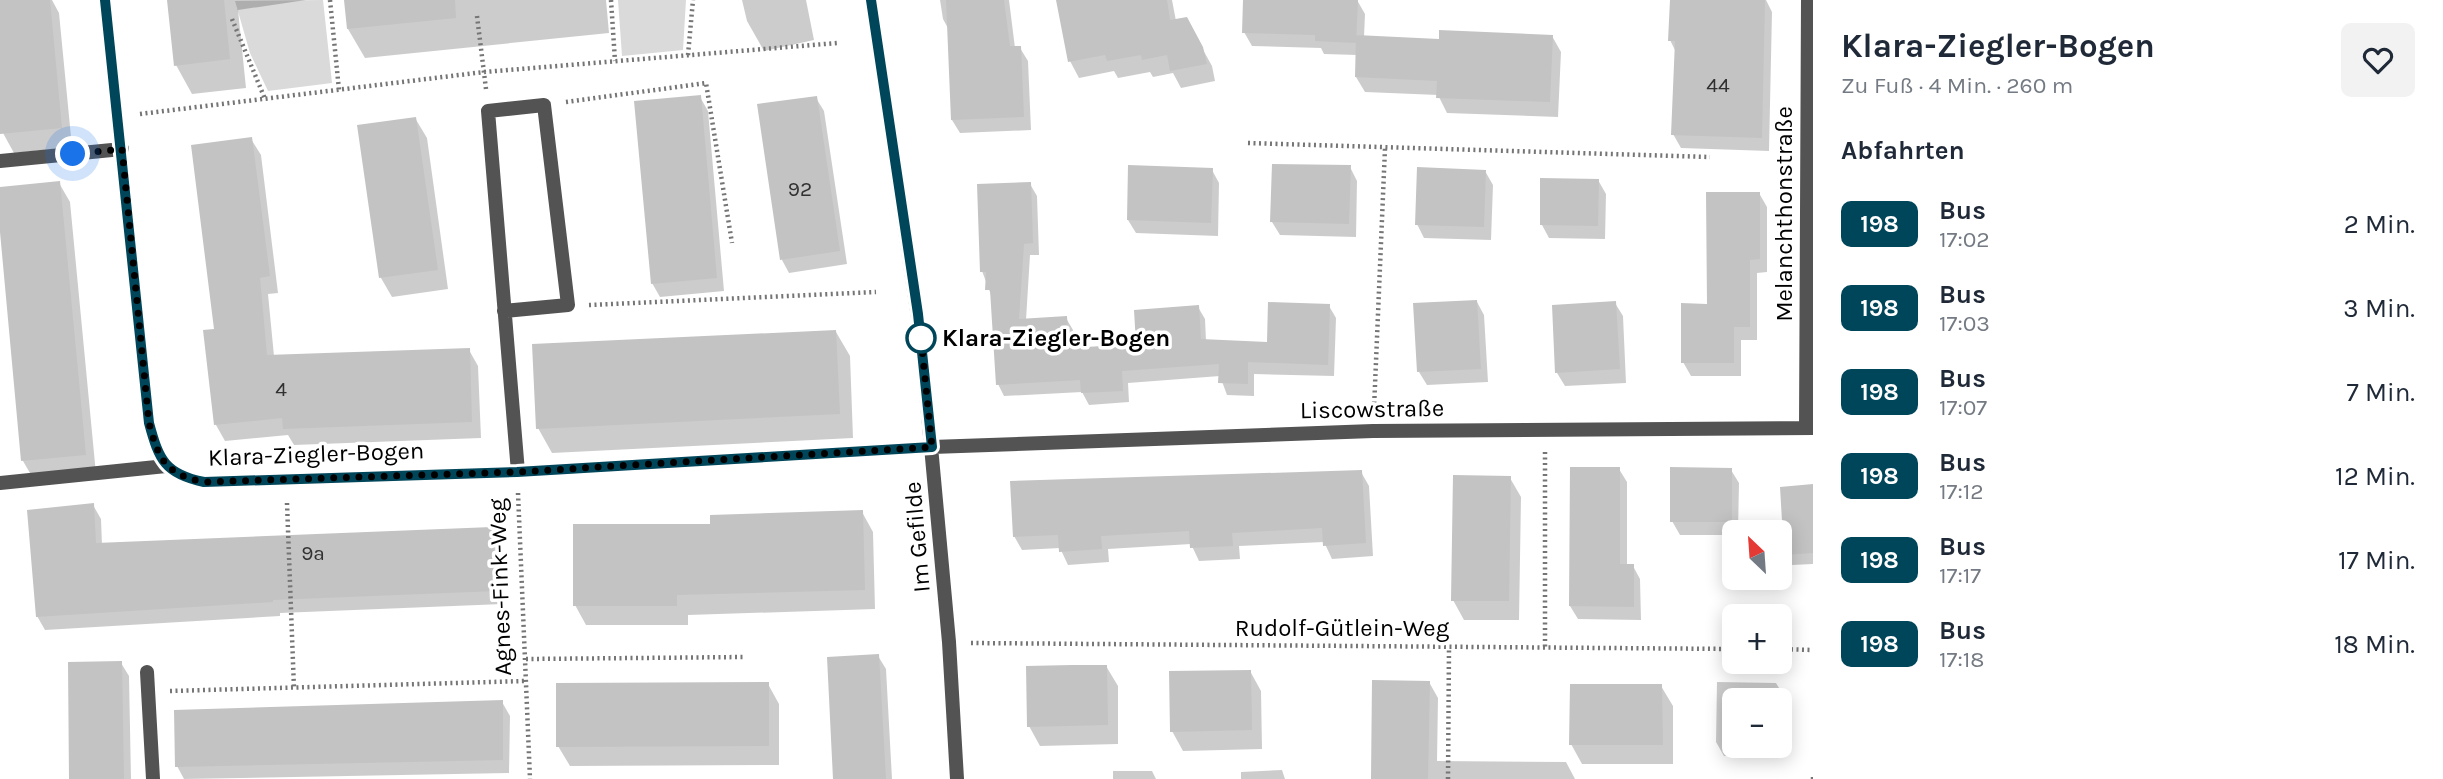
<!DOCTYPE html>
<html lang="de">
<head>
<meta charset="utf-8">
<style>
  :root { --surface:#fff; --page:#f2f2f3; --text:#1f2937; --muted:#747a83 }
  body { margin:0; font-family:Karla,sans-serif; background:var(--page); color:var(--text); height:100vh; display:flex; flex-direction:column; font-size:26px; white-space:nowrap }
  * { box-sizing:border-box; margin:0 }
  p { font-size:23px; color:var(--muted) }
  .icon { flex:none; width:38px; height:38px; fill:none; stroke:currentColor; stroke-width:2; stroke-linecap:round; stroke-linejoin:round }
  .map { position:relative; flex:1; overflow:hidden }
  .panel { display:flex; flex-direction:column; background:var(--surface); width:630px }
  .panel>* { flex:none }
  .badge { padding:0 14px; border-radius:10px; font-size:24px; line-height:46px }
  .needle { width:46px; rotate:335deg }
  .controls { position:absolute; left:1722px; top:520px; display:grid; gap:14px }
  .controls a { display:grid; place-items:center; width:70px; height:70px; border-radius:10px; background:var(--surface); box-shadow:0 4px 18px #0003; font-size:35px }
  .you { position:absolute; width:35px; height:35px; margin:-18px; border:5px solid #fff; border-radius:50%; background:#1a73e8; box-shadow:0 0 0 10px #1a73e833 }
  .map>.badge { position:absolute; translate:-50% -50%; box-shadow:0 0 0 4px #fff }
  h2 { padding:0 28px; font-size:26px; line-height:63px }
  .round { display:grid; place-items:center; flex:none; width:74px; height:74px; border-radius:10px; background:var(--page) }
  .headline { display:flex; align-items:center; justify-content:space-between; height:119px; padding:0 28px }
  h1 { font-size:33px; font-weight:700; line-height:52px }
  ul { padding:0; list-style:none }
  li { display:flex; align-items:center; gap:21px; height:84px; padding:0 28px }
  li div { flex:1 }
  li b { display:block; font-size:26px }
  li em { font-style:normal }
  li .badge { min-width:77px; font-weight:700; text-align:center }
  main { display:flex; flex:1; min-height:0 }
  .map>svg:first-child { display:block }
  .green { fill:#dadada }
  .shadow { fill:#0003; fill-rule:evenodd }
  .building { fill:#c3c3c3 }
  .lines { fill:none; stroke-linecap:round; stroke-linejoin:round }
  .path { stroke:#757575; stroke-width:4.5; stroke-dasharray:2 3.5; stroke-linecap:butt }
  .minor { stroke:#535353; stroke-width:14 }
  .line-casing { stroke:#fff; stroke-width:16 }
  .line { stroke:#00465a; stroke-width:10 }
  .walk { stroke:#000; stroke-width:7; stroke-dasharray:0 12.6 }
  .stop-dot { fill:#fff; stroke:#00465a; stroke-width:3.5 }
  .labels { text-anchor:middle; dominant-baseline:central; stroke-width:7; stroke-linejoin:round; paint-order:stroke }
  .number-label { font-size:21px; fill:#313131 }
  .street-label { font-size:24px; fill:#000; stroke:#fff }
  .stop-label { font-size:24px; font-weight:bold; fill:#000; stroke:#fff; text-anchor:start }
</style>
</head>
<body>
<main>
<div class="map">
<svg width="1813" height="779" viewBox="0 0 1813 779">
  <rect width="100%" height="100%" fill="#fff"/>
  <!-- green -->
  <path class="green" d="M323 0 332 83 268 91 250 53 235 1Z
    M618 0H686L683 50 622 56Z"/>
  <!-- shadow -->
  <path class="shadow" d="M0 0H52L59 13 72 147 14 153 3 133Z
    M169 0H306L238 10 246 88 192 94 176 65Z
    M346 0H606L609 33 365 58 348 29Z
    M742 0H806L814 40 764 51 747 21Z
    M940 0H1009L1015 48H1020L1028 61 1031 130 960 133 952 120 949 30 943 19Z
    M1058 0H1172L1176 21 1186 19 1212 66 1215 81 1181 88 1173 73 1153 77 1150 72 1118 78 1114 71 1079 78 1070 61Z
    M1245 0H1357L1365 14 1364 37 1441 40 1552 36 1561 52 1558 117 1447 113 1438 95 1365 92 1356 77 1357 55 1324 54 1321 48 1252 46 1244 32Z
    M1672 0H1766L1772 12 1769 151 1681 148 1673 134 1676 52 1670 40Z
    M700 97 708 111 724 291 660 297 652 283Z
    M816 98 824 111 847 264 789 273 782 260Z
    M415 118 427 138 448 289 392 297 381 278Z
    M251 139 261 155 278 293 268 294 274 356 469 350 478 366 481 438 294 445 288 435 225 441 216 425V331Z
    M1350 167 1357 181 1356 237 1280 235 1272 222Z
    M1212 170 1219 183 1218 236 1136 233 1128 220Z
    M1485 171 1493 185 1491 240 1424 238 1417 224Z
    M1598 180 1606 194 1605 239 1549 238 1542 225Z
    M59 183 70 202 96 474 34 480 23 461 0 189Z
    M1030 184 1037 196 1039 255H1030L1026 320 1066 318 1073 330 1074 349 1138 345 1198 307 1205 319 1206 341 1269 344 1329 306 1336 318 1334 376 1254 374V396L1227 395 1220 376 1128 383 1129 402 1089 405 1082 392 1004 396 998 384 993 300 982 271Z
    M1759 193 1767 207V272L1757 273V340H1741V376H1691L1683 362Z
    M1477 302 1484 315 1488 382 1427 385 1419 372Z
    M1615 303 1623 316 1626 383 1565 386 1557 373Z
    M836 332 850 356 853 438 552 453 538 428Z
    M1619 469 1627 482V566H1633L1640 579 1641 620 1578 619 1570 606Z
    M1731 470 1739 483 1738 532H1734V535H1680L1672 521Z
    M1361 472 1369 486 1373 556 1332 559 1324 542 1239 546 1240 559 1199 561 1191 544 1108 549 1109 562 1068 565 1060 548 1022 550 1014 536Z
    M1510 478 1521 497 1519 620H1464L1453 600Z
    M1813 486V564L1792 565 1786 554Z
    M93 505 101 519 102 545 491 529 499 543 503 604 280 613V616L45 630 37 616Z
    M862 512 873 532 875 609 688 615V625H586L575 605Z
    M878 656 886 669 892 779H835Z
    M121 663 129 676 131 779H71Z
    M1106 666 1118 686V744L1040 746 1029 726Z
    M1250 671 1261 691 1262 749 1183 751 1172 731Z
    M1429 682 1438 698 1437 761 1566 762 1575 779H1373Z
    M1717 682 1776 683 1784 696 1783 757 1724 756 1716 742ZM1734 700H1780V746H1734Z
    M768 684 779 704V765L570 766 558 746Z
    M1661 686 1673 706V764H1582L1571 744Z
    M502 702 510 716 509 773 184 779 177 766Z
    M1282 770 1285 779H1241V772Z
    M1113 771H1152L1156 779H1113Z"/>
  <!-- building -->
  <path class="building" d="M0 0H50L62 128 0 134Z
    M167 0H224L230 59 174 66Z
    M344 0H455L456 18 347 29Z
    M946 0H1004L1010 46H1021L1024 117 951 120Z
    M1056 0H1167L1170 20 1187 17 1203 47 1207 64 1170 71 1167 55 1142 60 1141 55 1107 61 1105 55 1068 62Z
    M1243 0H1358L1356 43 1315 41V35L1242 33Z
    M1670 0H1765L1762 138 1671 135 1675 41H1668Z
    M1439 30 1553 35 1550 102 1436 98 1437 81 1355 77 1356 35 1439 39Z
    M701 95 717 278 651 284 634 101Z
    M817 96 840 251 780 260 757 104Z
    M416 117 438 270 379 278 357 125Z
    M252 137 270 276 260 278 267 355 470 348 472 422 283 429 282 418 214 425 203 330 214 329 191 145Z
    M1272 164 1351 165 1349 224 1270 222Z
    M1128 165 1213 168 1211 223 1127 220Z
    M1417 167 1486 170 1484 227 1415 225Z
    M1540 178 1599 179 1598 226 1540 225Z
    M60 181 86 455 21 461 0 232V187Z
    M1031 182 1033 243 1024 244 1019 319 1067 316 1069 348 1136 344 1134 310 1199 305 1201 339 1267 342 1268 302 1330 304 1328 365 1248 362V384L1218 383 1219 364 1122 371 1123 391 1081 393 1080 380 996 385 990 290H985L986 272H980L977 184Z
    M1706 192H1760V259L1750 260V327H1734V363H1681V303L1707 304Z
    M1477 300 1481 369 1417 372 1413 303Z
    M1616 301 1620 369 1555 373 1552 305Z
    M836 330 840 414 536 429 532 344Z
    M1570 467H1620V564H1634V607L1569 606Z
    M1670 467 1732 468V522H1670Z
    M1362 470 1366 543 1323 546 1322 528 1232 533 1233 546 1190 548 1189 531 1101 536 1102 549 1059 552 1058 535 1013 537 1010 481Z
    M1453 475 1511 476 1509 601H1451Z
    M1813 484V553L1784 555 1780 487Z
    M94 503 96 543 492 527 497 591 273 600V602L36 617 27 510Z
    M863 510 865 590 677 595V606H573V524H710V515Z
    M879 654 886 779H833L827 657Z
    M122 661 124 779H69L68 662Z
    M1072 665H1107L1108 725 1027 727 1026 666Z
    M1251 670 1252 730 1170 732 1169 671Z
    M1372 680 1430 681 1428 779H1371Z
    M769 682V746L556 747V683Z
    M1570 684H1662L1663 745H1569Z
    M503 700V760L175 767 174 710Z"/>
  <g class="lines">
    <!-- path -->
    <path class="path" d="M330 0 339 90
      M611 0 615 61
      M477 16 486 89
      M232 19 265 99
      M688 55 693 0
      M566 102 706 83 732 243
      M140 114 484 72 837 43
      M1248 143 1710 157
      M589 305 876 292
      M1374 409 1385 148
      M1545 452V647
      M518 493 530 779
      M287 503 294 689
      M971 643 1734 649
      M1780 649 1813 650
      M526 659 745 657
      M170 691 526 681
      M1448 779 1449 647
      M1813 779V774"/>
    <!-- minor -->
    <path class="minor" d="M105 0 149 423C159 460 165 474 204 482L518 472 932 447 1373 431 1813 428
      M871 0 921 338 949 642 957 779
      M0 161 122 149
      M504 311 568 305 544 105 488 111 518 472
      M1806 428 1808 0
      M0 483 166 466
      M147 672 153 779"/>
  </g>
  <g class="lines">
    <defs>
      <path id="line" d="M105 0 149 423C159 460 165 474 204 482L517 472 932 447 918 314 871 0"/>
    </defs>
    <!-- line casing -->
    <use href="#line" class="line-casing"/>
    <!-- line -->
    <use href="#line" class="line"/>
    <!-- walk -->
    <path class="walk" d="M73 154 122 149 149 423C159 460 165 474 204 482L517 472 932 447 921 338"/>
  </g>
  <!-- markers -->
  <circle class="stop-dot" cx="921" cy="338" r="14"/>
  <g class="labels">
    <!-- number labels -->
    <g class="number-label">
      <text x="1718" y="85">44</text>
      <text x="800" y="189">92</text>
      <text x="281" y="389">4</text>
      <text x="313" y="553">9a</text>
    </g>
    <!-- street labels -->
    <g class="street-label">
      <text transform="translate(1784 214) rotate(-90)">Melanchthonstraße</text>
      <text transform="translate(1372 409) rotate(-1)">Liscowstraße</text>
      <text transform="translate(316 454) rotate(-2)">Klara-Ziegler-Bogen</text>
      <text transform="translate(917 537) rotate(-95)">Im Gefilde</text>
      <text transform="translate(500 587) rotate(-92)">Agnes-Fink-Weg</text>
      <text x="1342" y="628">Rudolf-Gütlein-Weg</text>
    </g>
    <!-- stop labels -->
    <g class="stop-label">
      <text x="942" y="338">Klara-Ziegler-Bogen</text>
    </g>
  </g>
</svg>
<div class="controls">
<a><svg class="needle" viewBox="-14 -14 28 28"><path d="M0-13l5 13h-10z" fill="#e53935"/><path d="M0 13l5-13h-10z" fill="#747a83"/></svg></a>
<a>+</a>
<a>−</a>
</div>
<div class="you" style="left:73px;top:154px"></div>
</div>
<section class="panel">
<div class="headline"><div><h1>Klara-Ziegler-Bogen</h1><p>Zu Fuß · 4 Min. · 260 m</p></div><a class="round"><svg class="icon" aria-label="heart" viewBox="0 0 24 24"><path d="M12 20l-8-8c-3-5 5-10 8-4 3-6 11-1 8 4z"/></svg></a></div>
<h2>Abfahrten</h2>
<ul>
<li><span class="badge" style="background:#00465a;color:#fff">198</span><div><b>Bus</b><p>17:02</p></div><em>2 Min.</em></li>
<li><span class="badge" style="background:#00465a;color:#fff">198</span><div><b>Bus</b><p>17:03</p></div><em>3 Min.</em></li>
<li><span class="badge" style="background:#00465a;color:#fff">198</span><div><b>Bus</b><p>17:07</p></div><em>7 Min.</em></li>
<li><span class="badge" style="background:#00465a;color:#fff">198</span><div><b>Bus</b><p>17:12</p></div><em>12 Min.</em></li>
<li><span class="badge" style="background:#00465a;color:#fff">198</span><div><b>Bus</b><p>17:17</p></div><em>17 Min.</em></li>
<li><span class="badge" style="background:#00465a;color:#fff">198</span><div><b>Bus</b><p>17:18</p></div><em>18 Min.</em></li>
</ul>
</section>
</main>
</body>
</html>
